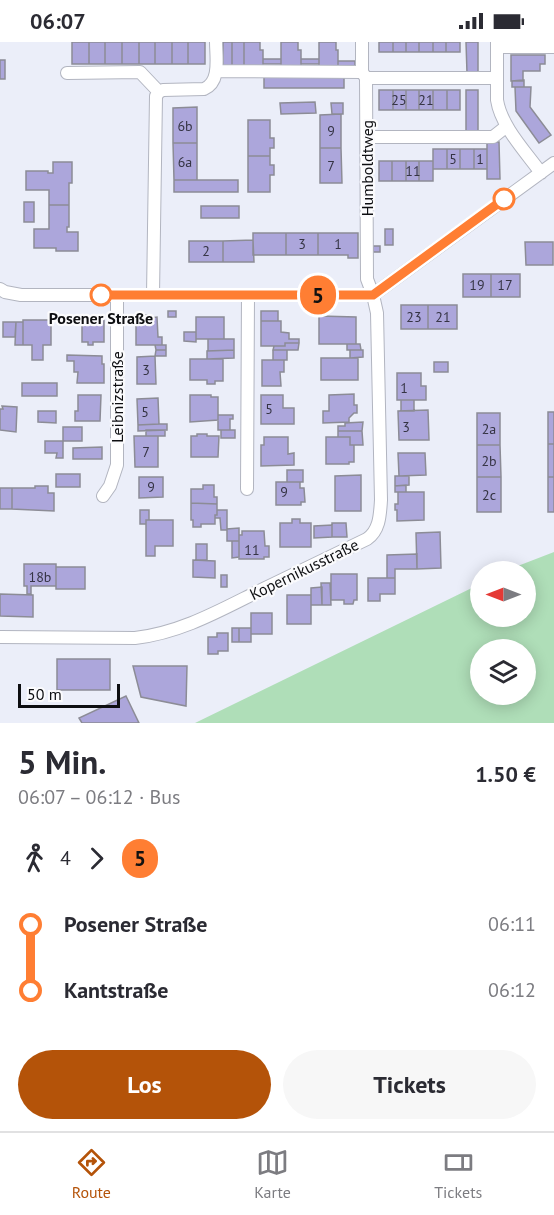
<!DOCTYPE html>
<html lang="de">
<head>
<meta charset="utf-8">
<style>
  :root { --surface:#fff; --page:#f7f7f7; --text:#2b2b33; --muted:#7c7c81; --line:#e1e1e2; --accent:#b45309 }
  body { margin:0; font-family:"PT Sans",sans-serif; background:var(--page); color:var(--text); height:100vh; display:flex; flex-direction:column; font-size:22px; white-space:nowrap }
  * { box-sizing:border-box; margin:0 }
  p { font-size:20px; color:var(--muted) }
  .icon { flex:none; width:33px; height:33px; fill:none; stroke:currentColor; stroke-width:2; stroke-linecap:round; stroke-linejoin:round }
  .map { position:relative; height:681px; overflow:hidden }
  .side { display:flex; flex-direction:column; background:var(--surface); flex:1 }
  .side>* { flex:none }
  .badge { padding:0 12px; border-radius:20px; font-size:21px; line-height:39px }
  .needle { width:39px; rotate:270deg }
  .controls { position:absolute; left:470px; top:519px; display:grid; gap:12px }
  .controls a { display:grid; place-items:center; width:66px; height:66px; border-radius:50%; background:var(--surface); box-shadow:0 3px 15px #0003; font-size:30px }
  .scale { position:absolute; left:18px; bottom:15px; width:102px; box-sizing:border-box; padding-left:6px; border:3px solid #0d0e11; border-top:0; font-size:16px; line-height:21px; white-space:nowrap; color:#0d0e11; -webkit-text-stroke:4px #fbfbfd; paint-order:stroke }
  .map>.badge { position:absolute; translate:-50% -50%; box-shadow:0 0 0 3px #fff }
  .legs { display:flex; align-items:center; gap:9px; height:66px; padding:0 18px; font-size:20px }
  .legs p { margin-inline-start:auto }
  .headline { display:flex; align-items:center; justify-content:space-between; height:102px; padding:0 18px }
  h1 { font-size:33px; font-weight:600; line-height:45px }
  .action { display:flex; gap:12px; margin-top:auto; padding:12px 18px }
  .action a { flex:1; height:69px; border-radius:36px; background:var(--accent); color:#fff; font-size:24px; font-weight:600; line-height:69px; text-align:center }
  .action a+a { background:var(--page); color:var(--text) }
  ul { padding:0 18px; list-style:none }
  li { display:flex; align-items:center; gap:21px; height:66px; font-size:22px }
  li i { display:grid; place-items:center; width:9px; height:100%; margin:0 8px; background:currentColor }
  li i::after { content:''; width:15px; height:15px; margin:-8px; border:4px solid; border-radius:50%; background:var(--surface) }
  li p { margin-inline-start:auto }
  li:first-child i { background:linear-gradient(#0000 50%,currentColor 0) }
  li:last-child i { background:linear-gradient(currentColor 50%,#0000 0) }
  .status { display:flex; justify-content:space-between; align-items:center; height:42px; padding:0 30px; background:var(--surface); direction:ltr }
  .status svg { height:16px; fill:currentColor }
  .tab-bar { display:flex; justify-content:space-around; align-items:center; height:84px; border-top:2px solid var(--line); background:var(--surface); font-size:16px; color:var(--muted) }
  .tab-bar a { display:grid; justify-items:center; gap:3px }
  .tab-bar .on { color:var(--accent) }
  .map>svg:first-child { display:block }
  .green { fill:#afdeb8; fill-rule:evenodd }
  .building { fill:#aca6db; stroke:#8c8c96; stroke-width:1.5 }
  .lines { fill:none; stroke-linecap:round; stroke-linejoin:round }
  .street-casing { stroke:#b2b5c0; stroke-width:14 }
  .street { stroke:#fff; stroke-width:12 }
  .line-1-casing { stroke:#fff; stroke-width:14 }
  .line-1 { stroke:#ff7e33; stroke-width:9 }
  .stop-1-dot { fill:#fff; stroke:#ff7e33; stroke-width:3 }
  .labels { text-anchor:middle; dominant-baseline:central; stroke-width:4.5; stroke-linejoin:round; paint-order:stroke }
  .number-label { font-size:14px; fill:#353444 }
  .street-label { font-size:16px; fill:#0d0e11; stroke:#fbfbfd }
  .stop-label { font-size:16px; font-weight:bold; fill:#0d0e11; stroke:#fbfbfd }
</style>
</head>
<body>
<div class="status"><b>06:07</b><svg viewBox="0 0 49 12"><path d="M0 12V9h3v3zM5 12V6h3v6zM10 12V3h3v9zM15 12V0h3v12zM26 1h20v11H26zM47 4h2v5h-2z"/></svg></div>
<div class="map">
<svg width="554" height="681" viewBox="0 0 554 681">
  <rect width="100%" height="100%" fill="#ebeef9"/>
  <!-- green -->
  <path class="green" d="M554 510V681H195L480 542V574H525V530L505 529ZM480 608H525V652H480Z"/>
  <!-- building -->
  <path class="building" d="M72 0H89V22H72Z
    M89 0H105V22H89Z
    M105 0H122V22H105Z
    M122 0H139V22H122Z
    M139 0H155V22H139Z
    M155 0H172V22H155Z
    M172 0H188V22H172Z
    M188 0H205V22H188Z
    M223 0H232V25H223Z
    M232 0H244V25H232Z
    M244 0H260V8H263V25H244Z
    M281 0H298V8H301V25H281Z
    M319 0H336V8H338V25H319Z
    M379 0H393V10H379Z
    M393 0H406V10H393Z
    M406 0H419V10H406Z
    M419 0H433V10H419Z
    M433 0H446V10H433Z
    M446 0H460V10H446Z
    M466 0H478V31H467Z
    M511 13H545V22H540V29H523V39H511Z
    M263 17H281V22H263Z
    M301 17H319V22H301Z
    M0 18H5V37H0Z
    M338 19H355V24H338Z
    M264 34H344V46H264Z
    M523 38H524V45H512V39Z
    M515 45H531L530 65 551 93 539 101 516 69Z
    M379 48H393V68H379Z
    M393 48H406V68H393Z
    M406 48H419V68H406Z
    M419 48H433V68H419Z
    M433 48H447V68H433Z
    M447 48H460V68H447Z
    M466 48H478V90H466Z
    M315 60 316 71 281 72 280 61Z
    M331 61H343V72H332Z
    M197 65V101H173V66Z
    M341 72V106H320V73Z
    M248 78H270V96H274V106H270V114H248Z
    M487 100H499L500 137H487Z
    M173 101H197V138H174Z
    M320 106H341L342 141H320Z
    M433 107H447V127H433Z
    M447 107H460V127H447Z
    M460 107H474V127H460Z
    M474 107H487V127H474Z
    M248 114H270V123H274V133H270V150H248Z
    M379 119H392V139H379Z
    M392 119H406V139H392Z
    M406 119H419V139H406Z
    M419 119H433V139H419Z
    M53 120H72V141H69V163H49V148H26V129H48V131H53Z
    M174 138H238V150H174Z
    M24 160H34V180H24Z
    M49 163H69V185H67V190H78V209H56V206H34V187H49Z
    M201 164H239V176H201Z
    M385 187H393V203H385Z
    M253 191H286V213H253Z
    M286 191H318V213H286Z
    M318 191H358V216H348V213H318Z
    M253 198 254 220H223V199Z
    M189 199H223V220H189Z
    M525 200H553V223H526Z
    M373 204H380V210H373Z
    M463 232H491V255H463Z
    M491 232H520V255H491Z
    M401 263H428V287H401Z
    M428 263H457V287H428Z
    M168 269H176V275H168Z
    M261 269H278V279H261Z
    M145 273H150V276L157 275 158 295H162V303H136V276H145Z
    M319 274 356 275V302H319Z
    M196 275H224V297H196Z
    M82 276H104V300H93V303H88V300H82Z
    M23 278H51V303H43V318H32V303H23Z
    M261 279H281V290L289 291V297H299V301H285V304H261Z
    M3 280H16L15 295H3Z
    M16 280H23V303H15Z
    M184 290H196V300L184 299Z
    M208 297H234V308L208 309Z
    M285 301H299L298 308H273L274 304H285Z
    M347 302H360L361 308H347Z
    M155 303H166V308H156Z
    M156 308H166V314H155Z
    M234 308V316L207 317V309Z
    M273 308H287V318H273Z
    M350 308H363V315L350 316Z
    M67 313 102 314V322H104V341H77L78 330H74V319H67Z
    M155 314 156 342H137V315Z
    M321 316H358V338H321Z
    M190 317H223V339H215V342H207V338H190Z
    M262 318H284V330H280L281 344H262Z
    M434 320H448V330H434Z
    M397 331H421V344H426V358H397Z
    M22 341H57V354H22Z
    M354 352V363H357V371H354L349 376V380L323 381V369H329V353Z
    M78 353H101L100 379H75V369H78Z
    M190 353H211V355H218V378L190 380Z
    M261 353H283V366H294V382H261Z
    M158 356 159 382 138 383 137 357Z
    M401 358H414V369H401Z
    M2 364 17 365 16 390 0 388V367H3Z
    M428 368 429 398H399L398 369Z
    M38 369H56V381L38 380Z
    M548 370H554V402H548Z
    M477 371H500V403H477Z
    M218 373H233V377H230V388H218Z
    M363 380 362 389H338V384H345V381Z
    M159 382H167V388L138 389V383Z
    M63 385H82V399H63Z
    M146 388H165V394H146Z
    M221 388H235V396H221Z
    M338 389H362L363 403H350V395H338Z
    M197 392H207V394H219L218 415H191V394H197Z
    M134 394H158V425H135Z
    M264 395H288V412L294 411V423L261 424V403H264Z
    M326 395H350V403H354V420H349V422H326Z
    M45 399H63V416H56L57 411H45Z
    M548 402H554V435H548Z
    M477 403H500L501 435H477Z
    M102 405V417H73V406Z
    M398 411H425L426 433 399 434Z
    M287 428H303V440H287Z
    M56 432H80V445H56Z
    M361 433V469H335V434Z
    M395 434H409V443L395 444Z
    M139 435H163V455L139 456Z
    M477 435H501V470H477Z
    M548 435H554V470H548Z
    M276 440H300V446H304L305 460H301V463H276Z
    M203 443H214V455H217V462L191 461V447H203Z
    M406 443V450H395V444Z
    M35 444H48V451H54V469L12 467V446H35Z
    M0 446H12V467H0Z
    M398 450H424V478L397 479V468H395V462H398Z
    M191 461 217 462V473H215V482H201V485H193V478H191Z
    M140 468H149V478H146V482H140Z
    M217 468H227V488H221L220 476H215V473H217Z
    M292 477H300V481H311V505H280V481H292Z
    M146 478H173V504H155V514H146Z
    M332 481H346L347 495H332Z
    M332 483V495L314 496V484Z
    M239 486V499H227V487Z
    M242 489H264L265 504H269V515H264V517H239V493H242Z
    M440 490 441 526 417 527 416 491Z
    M232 499H239V515L232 516Z
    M196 502H207V518H196Z
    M417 512V527H395V536H387V513Z
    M193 518 215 519V536L193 535Z
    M24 522H56V544H31V552H27V544H24Z
    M56 525H85V547H56Z
    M331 532H357V558H354L353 562H344V558H331Z
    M221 533H227V545H221Z
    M368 536H395V552H380V559H368Z
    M321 541H330L331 563H322Z
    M322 545V563H311V546Z
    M0 552 33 553V575L0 574Z
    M287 553H311V582H287Z
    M251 571H272V592H251Z
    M232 586H239V600H232Z
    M239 586H251V600H239Z
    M217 591H228V609H218V612H208V595H217Z
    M57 617H110V648H57Z
    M133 624H187L186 664 141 655Z
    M126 654 139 681H82L79 676Z"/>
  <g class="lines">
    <defs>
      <path id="street" d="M497 0V58C501 84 525 109 541 131
        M497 5H554
        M216 29 362 30
        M67 31 140 30 159 50
        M366 36H497
        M367 95H493L507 84
        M0 247 5 250 21 253H373L554 121
        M153 253 156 54 159 50 163 48 204 47C221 40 216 15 216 0
        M247 447 248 253
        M103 454 110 444 117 423V253
        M0 595 135 596C179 591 217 570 255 551 293 533 330 515 367 497 380 488 380 472 381 458L377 271 373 253 367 237 366 36 362 30V0"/>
    </defs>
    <!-- street casing -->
    <use href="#street" class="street-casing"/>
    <!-- street -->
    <use href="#street" class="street"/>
  </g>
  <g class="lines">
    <defs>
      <path id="line-1" d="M101 253H373L504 157"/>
    </defs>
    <!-- line-1 casing -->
    <use href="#line-1" class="line-1-casing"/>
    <!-- line-1 -->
    <use href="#line-1" class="line-1"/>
  </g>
  <!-- markers -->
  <g class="stop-1-dot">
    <circle cx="504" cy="157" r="10"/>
    <circle cx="101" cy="253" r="10"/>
  </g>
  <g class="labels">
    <!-- number labels -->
    <g class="number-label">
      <text x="399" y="58">25</text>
      <text x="426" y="58">21</text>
      <text x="185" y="84">6b</text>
      <text x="331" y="89">9</text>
      <text x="453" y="117">5</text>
      <text x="480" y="117">1</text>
      <text x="185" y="120">6a</text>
      <text x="331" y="124">7</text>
      <text x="413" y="129">11</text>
      <text x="302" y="202">3</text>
      <text x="338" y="202">1</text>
      <text x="206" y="209">2</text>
      <text x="477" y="243">19</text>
      <text x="505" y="243">17</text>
      <text x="414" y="275">23</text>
      <text x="443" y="275">21</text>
      <text x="146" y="328">3</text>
      <text x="404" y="346">1</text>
      <text x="269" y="367">5</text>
      <text x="145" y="370">5</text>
      <text x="406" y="385">3</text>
      <text x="489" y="387">2a</text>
      <text x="146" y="410">7</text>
      <text x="489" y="419">2b</text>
      <text x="151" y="445">9</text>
      <text x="284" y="450">9</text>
      <text x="489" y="453">2c</text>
      <text x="252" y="508">11</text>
      <text x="40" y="535">18b</text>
    </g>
    <!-- street labels -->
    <g class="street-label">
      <text transform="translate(367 126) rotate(-90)">Humboldtweg</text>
      <text transform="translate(117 355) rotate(-90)">Leibnizstraße</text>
      <text transform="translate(304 527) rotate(-26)">Kopernikusstraße</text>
    </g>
    <!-- stop labels -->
    <g class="stop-label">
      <text x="101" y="276">Posener Straße</text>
    </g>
  </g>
</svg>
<div class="controls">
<a><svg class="needle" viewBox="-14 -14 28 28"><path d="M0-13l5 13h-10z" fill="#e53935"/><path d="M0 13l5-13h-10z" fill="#7c7c81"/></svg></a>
<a><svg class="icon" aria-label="layers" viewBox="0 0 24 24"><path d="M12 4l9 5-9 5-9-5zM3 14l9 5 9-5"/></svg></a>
</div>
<div class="scale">50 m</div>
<b class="badge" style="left:318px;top:253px;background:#ff7e33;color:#111">5</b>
</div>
<section class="side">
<div class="headline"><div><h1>5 Min.</h1><p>06:07 – 06:12 · Bus</p></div><b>1.50 €</b></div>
<div class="legs"><svg class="icon" aria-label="walk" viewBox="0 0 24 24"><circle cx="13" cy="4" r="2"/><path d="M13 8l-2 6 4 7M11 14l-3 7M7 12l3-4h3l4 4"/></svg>4<svg class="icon" aria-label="forward" viewBox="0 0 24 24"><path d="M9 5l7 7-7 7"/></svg><b class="badge" style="background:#ff7e33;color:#111">5</b></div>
<ul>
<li><i style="color:#ff7e33"></i><b>Posener Straße</b><p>06:11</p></li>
<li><i style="color:#ff7e33"></i><b>Kantstraße</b><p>06:12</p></li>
</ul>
<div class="action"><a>Los</a><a>Tickets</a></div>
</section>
<nav class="tab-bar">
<a class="on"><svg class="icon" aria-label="directions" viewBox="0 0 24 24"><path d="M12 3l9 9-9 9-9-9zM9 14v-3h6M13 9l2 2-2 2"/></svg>Route</a>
<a><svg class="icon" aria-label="map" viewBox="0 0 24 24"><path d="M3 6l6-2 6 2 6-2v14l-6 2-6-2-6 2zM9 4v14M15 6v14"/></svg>Karte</a>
<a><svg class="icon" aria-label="tickets" viewBox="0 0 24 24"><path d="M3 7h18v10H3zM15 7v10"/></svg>Tickets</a>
</nav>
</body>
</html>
